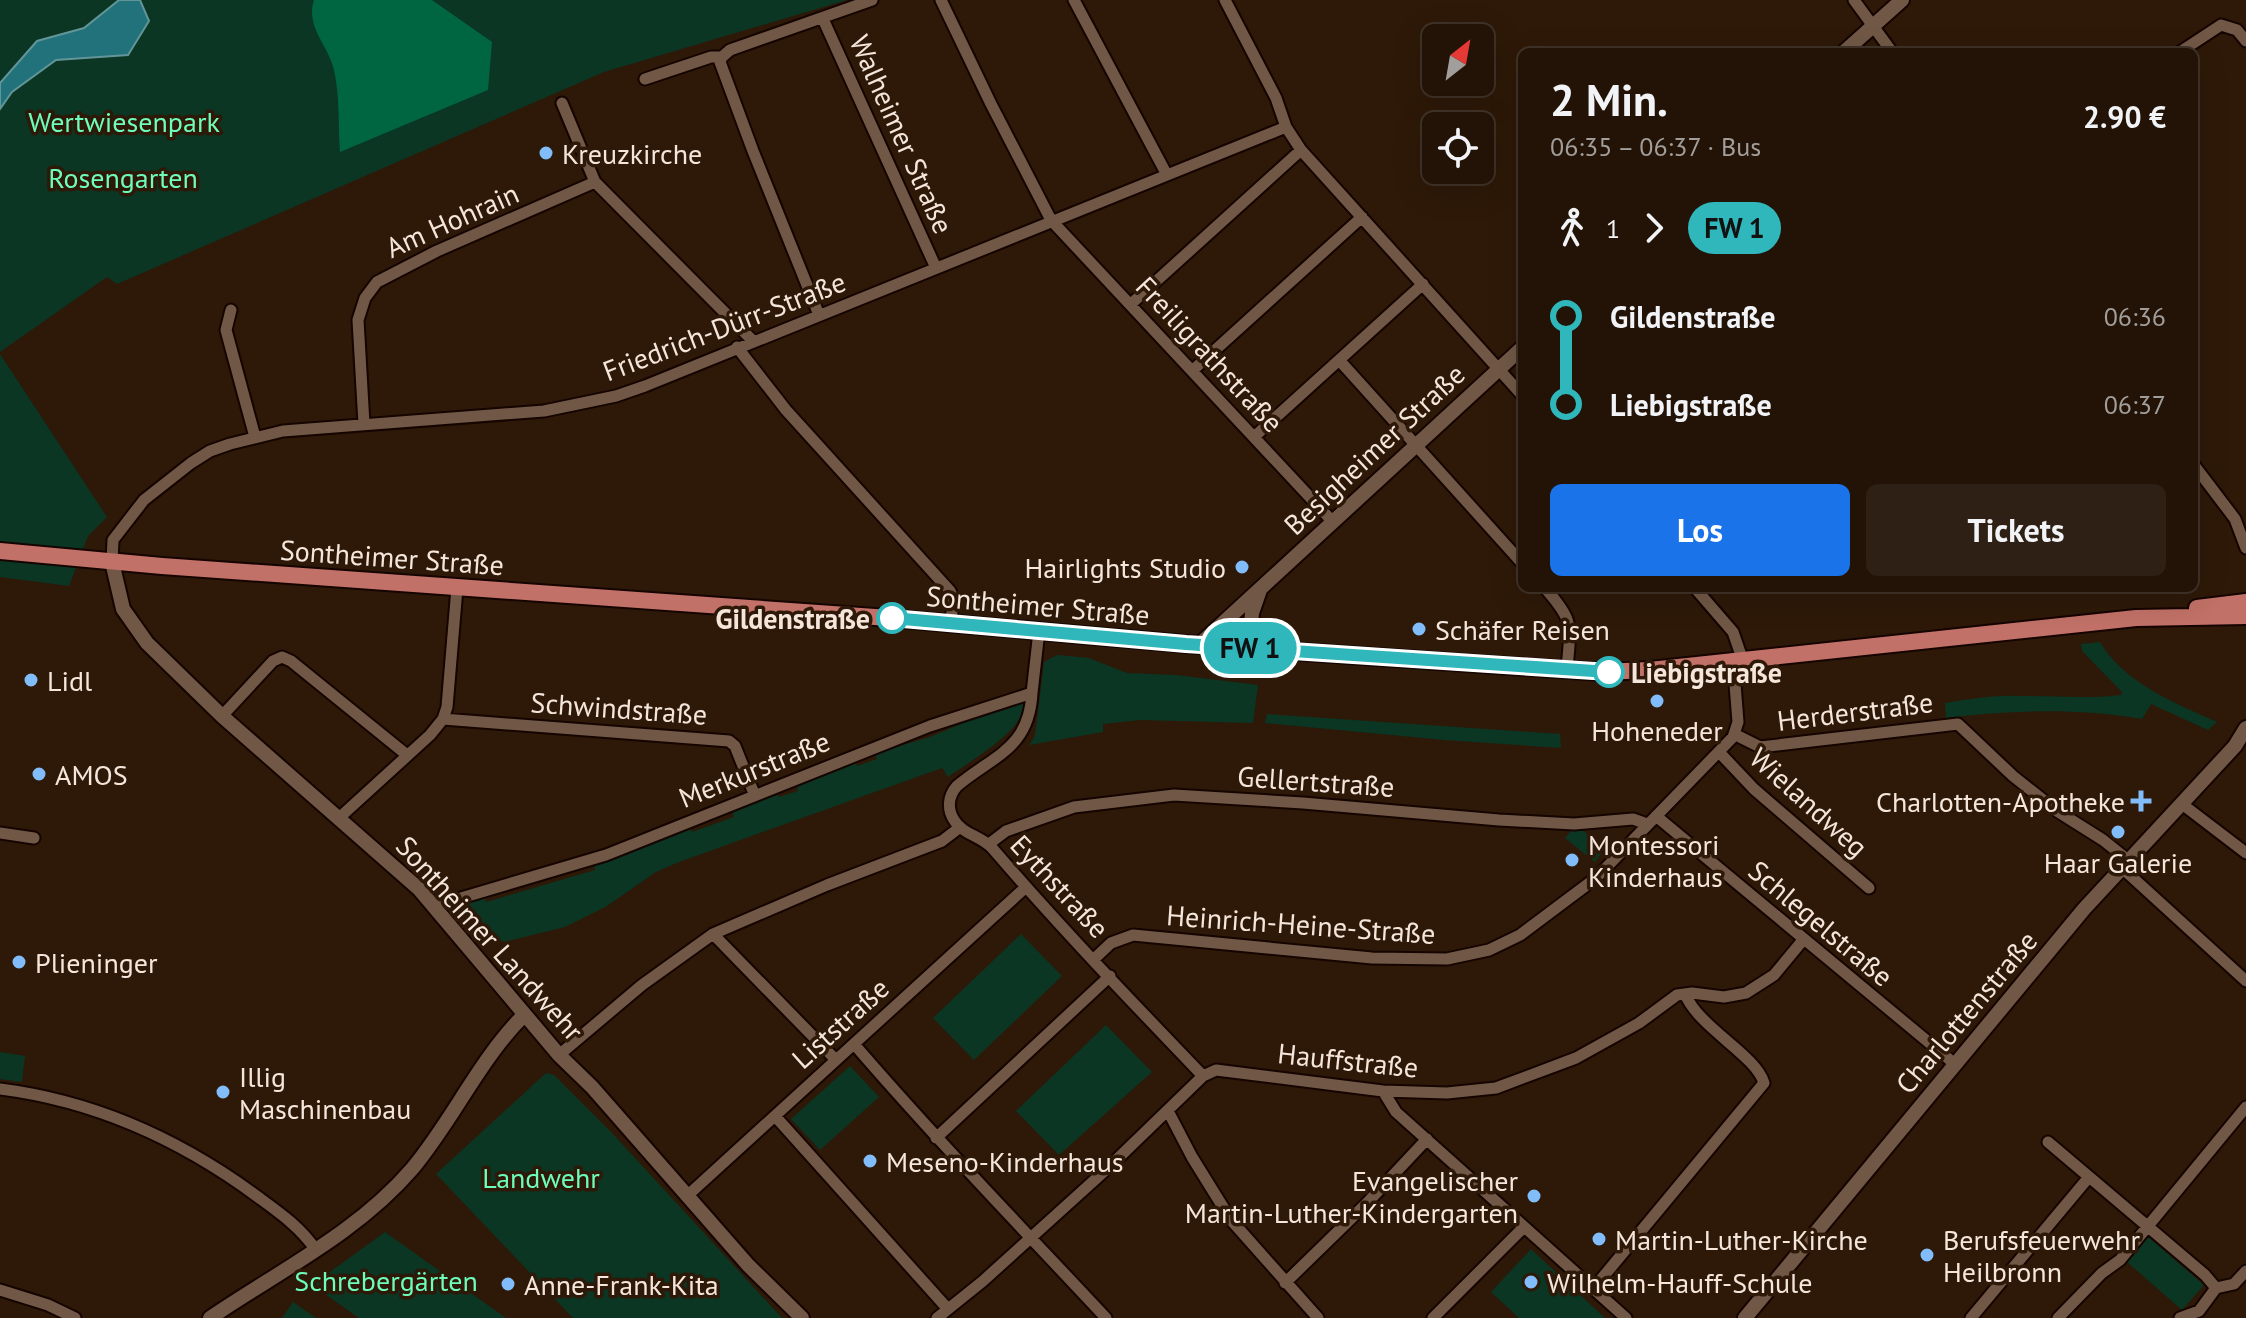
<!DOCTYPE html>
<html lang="de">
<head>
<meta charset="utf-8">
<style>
  :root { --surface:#221306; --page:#2e2014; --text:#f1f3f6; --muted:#a29e9b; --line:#3f3228; --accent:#1a73e8 }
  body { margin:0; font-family:"PT Sans",sans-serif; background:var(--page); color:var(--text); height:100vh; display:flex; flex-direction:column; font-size:30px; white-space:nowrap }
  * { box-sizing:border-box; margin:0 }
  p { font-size:26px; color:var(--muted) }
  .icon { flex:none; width:44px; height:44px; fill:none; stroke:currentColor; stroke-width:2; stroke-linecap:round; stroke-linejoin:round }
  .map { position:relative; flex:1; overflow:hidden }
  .drawer { position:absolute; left:1518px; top:48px; width:680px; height:544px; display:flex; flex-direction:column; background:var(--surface); border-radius:12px; box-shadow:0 8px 32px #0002,0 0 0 2px var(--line) }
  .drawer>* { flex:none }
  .badge { padding:0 16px; border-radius:26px; font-size:28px; line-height:52px }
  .needle { width:52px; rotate:31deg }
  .controls { position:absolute; left:1422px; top:24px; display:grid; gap:16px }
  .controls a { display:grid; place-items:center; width:72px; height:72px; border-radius:12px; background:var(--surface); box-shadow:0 8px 32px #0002,0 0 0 2px var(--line); font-size:40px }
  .map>.badge { position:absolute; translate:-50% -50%; box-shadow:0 0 0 4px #fff }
  .legs { display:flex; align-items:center; gap:12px; height:88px; padding:0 32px; font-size:26px }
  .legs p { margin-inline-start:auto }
  .summary { display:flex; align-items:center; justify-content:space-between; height:136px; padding:0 32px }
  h1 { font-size:44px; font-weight:800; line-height:60px }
  .cta { display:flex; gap:16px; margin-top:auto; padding:16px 32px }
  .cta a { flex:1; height:92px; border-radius:12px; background:var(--accent); color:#fff; font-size:32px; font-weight:800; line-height:92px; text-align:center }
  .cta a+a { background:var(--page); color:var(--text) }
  ul { padding:0 32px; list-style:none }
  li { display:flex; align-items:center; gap:28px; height:88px; font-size:30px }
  li i { display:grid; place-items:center; width:12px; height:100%; margin:0 10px; background:currentColor }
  li i::after { content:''; width:20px; height:20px; margin:-10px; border:6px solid; border-radius:50%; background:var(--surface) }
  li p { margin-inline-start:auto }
  li:first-child i { background:linear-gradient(#0000 50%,currentColor 0) }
  li:last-child i { background:linear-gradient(currentColor 50%,#0000 0) }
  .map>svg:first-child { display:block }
  .green { fill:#0a3623 }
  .forest { fill:#006642 }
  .water { fill:#22727b; stroke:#619598; stroke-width:2 }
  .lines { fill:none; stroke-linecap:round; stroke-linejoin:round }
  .minor-casing { stroke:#150400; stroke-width:15 }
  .tertiary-casing { stroke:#150400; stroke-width:18 }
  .secondary-casing { stroke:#150400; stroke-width:18 }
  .primary-casing { stroke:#150400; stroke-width:20 }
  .minor { stroke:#715846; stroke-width:11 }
  .tertiary { stroke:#715846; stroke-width:14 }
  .secondary { stroke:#715846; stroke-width:14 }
  .primary { stroke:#c17167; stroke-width:16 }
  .line-1-casing { stroke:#fff; stroke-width:18 }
  .line-1 { stroke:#2fb7bc; stroke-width:12 }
  .poi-dot { fill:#80bdfa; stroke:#2e1908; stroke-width:3 }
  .stop-1-dot { fill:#fff; stroke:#2fb7bc; stroke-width:4 }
  .labels { text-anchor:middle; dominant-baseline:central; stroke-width:7; stroke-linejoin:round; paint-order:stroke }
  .park-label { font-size:28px; fill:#6dfdba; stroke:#2e1908 }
  .street-label { font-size:28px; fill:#f5e6dc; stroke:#2e1908 }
  .poi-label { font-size:28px; fill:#f5e6dc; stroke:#2e1908; text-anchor:start }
  .stop-label { font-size:28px; font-weight:bold; fill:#f5e6dc; stroke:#2e1908; text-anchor:end }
</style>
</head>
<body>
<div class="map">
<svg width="2246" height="1318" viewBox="0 0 2246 1318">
  <rect width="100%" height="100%" fill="#2e1908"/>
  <!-- green -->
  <path class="green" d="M0 0H847L604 72 117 284 107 277 0 352Z
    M0 354 107 517 88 536 69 586 0 577Z
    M2100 642C2123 682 2176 704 2217 722L2208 730 2151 704 2142 719C2077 708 2012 710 1946 718L1945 703C1970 699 1995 695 2020 696 2054 696 2088 699 2121 695L2122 692 2082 651 2081 644Z
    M1057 655 1089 658 1127 673 1176 675 1258 685 1253 723 1140 720 1103 724V732L1029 745 1034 738 1036 729 1044 662Z
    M1015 701 1023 703C1029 728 967 763 948 777L942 768 679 862 656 872 607 906 565 927 504 942 494 937 467 906 468 899 484 896 486 902 595 870 594 864 690 827 692 832 734 817 732 811 776 792 779 797 798 791 797 785 855 760 857 766 877 759 875 753 930 737Z
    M1267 714 1560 734 1561 748 1444 740 1265 723Z
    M1571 831H1584L1603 851 1595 862 1565 838Z
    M1021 934 1062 976 974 1060 933 1018Z
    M1106 1025 1152 1072 1059 1155 1016 1111Z
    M0 1052 25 1056 22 1082 0 1079Z
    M850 1066 879 1097 820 1150 791 1119Z
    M546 1073 554 1075 613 1134 782 1318H573L436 1174Z
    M385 1232 506 1318H359L312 1285Z
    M2147 1236 2204 1285 2182 1310 2126 1261Z
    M1531 1249 1605 1318H1519L1491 1292Z
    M293 1302 316 1318H282Z"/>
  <!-- forest -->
  <path class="forest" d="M314 0H432L492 42 488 90 340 152C338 125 340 96 334 70 329 46 305 27 314 0Z"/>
  <!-- water -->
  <path class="water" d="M119 0H140L149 21 128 55 56 60 12 92 0 109V83L37 41 84 28Z"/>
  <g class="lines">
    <defs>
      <path id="minor" d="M941 0 991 104 1051 220 1333 522
        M1074 0 1167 175
        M1225 0 1276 98 1286 127 1301 150 1522 395
        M1854 0 1892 52
        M823 19 936 268
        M2180 52 2221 25 2237 30 2246 41
        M722 57 720 62 753 151 819 315
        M645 79 711 57H722L730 50 872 0
        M562 103 595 182 753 341
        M1131 304 1301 150
        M231 310 226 330 255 437
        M737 347 786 410 950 591 953 598 951 624
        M1340 361 1522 563
        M1192 371 1362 217
        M364 424 358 320 365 298 377 282 437 251 595 182
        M1254 437 1423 284
        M2194 465 2235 519 2246 548
        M112 562 113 540 144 500 191 463 210 451 230 444 283 431 544 411 616 396 645 386 1286 127
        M1545 588C1576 623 1570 626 1567 670
        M1695 588 1733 632 1742 658
        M1032 693C1029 749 994 755 957 786 948 796 947 809 954 820 963 835 982 836 993 849 1060 927 1132 1002 1203 1076
        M222 716 273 661 282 657 291 661 407 755
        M443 719 729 741 735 746 755 796
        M1734 734 1760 747 1958 724 2013 776 2057 811 2103 840 2128 860
        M1719 752 1754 789 1869 888
        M2182 804 2246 853
        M1656 816 1956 1065
        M339 818 430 735 443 719 447 707 457 588
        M0 833 34 838
        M989 844 1006 831 1074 807 1174 795 1303 803 1499 820 1574 824 1633 819 1647 824
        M2121 867 2246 981
        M434 906 606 855 930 726 1032 693 1039 631
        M713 934 835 1059
        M1094 959 1111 943 1133 935 1372 958 1447 959 1489 950 1520 935 1596 878 1733 737 1738 722 1733 659
        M854 1044C935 1138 1021 1227 1106 1318
        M559 1055 642 985 713 934 827 885 942 841 959 828
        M0 1089C95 1101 181 1140 258 1197 280 1213 300 1227 316 1250
        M1383 1091 1396 1112 1626 1318
        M1168 1111 1192 1157 1231 1220 1318 1318
        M775 1116 947 1308
        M936 1138 1110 976
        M2048 1142 2205 1275 2216 1288
        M687 1196 1026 887
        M1285 1283 1367 1203 1427 1139
        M1593 1289 1764 1083C1756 1055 1699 1028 1685 994
        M0 1290 48 1305 75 1318
        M2199 1311 2216 1288 2234 1284 2246 1271
        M937 1318 983 1281 1109 1167 1203 1076 1216 1070 1383 1091 1447 1093 1496 1088 1576 1058 1639 1023 1677 995 1692 993 1724 997 1746 993 1774 975 1803 940
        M1433 1318 1524 1227
        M1971 1318 2089 1177
        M2058 1318 2102 1273 2120 1260 2246 1107
        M2180 1318 2199 1311"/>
      <path id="tertiary" d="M1844 52 1902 0
        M112 562 123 609 147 643 222 716 419 889 559 1055 592 1087 748 1265 802 1318
        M1199 645 1522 348
        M1249 648 1252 613 1260 590
        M210 1318C279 1271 357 1233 412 1169 453 1120 479 1060 524 1015"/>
      <path id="secondary" d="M1745 1318 2084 909 2235 746 2246 728"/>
      <path id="primary" d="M0 551 162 566 889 618 1186 644 1601 672 1650 670 2136 618 2246 616
        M2197 608 2246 602"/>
    </defs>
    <!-- minor casing -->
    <use href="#minor" class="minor-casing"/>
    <!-- tertiary casing -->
    <use href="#tertiary" class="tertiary-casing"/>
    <!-- secondary casing -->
    <use href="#secondary" class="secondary-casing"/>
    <!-- primary casing -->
    <use href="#primary" class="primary-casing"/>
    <!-- minor -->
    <use href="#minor" class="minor"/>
    <!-- tertiary -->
    <use href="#tertiary" class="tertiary"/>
    <!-- secondary -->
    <use href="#secondary" class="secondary"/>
    <!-- primary -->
    <use href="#primary" class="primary"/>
  </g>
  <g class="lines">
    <defs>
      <path id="line-1" d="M892 618 1186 644 1609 672"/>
    </defs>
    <!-- line-1 casing -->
    <use href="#line-1" class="line-1-casing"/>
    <!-- line-1 -->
    <use href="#line-1" class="line-1"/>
  </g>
  <!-- markers -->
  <g class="poi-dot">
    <circle cx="546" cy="153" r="8"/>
    <circle cx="1242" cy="567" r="8"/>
    <circle cx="1419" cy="629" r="8"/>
    <circle cx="31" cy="680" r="8"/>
    <circle cx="1657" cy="701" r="8"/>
    <circle cx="39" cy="774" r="8"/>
    <path d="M2137 789h8v8h8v8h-8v8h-8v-8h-8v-8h8z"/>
    <circle cx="2118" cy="832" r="8"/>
    <circle cx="1572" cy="860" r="8"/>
    <circle cx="19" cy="962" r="8"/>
    <circle cx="223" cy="1092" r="8"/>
    <circle cx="870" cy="1161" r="8"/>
    <circle cx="1534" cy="1196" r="8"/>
    <circle cx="1599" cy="1239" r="8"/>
    <circle cx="1927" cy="1255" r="8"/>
    <circle cx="1531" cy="1282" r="8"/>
    <circle cx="508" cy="1284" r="8"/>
  </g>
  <g class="stop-1-dot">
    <circle cx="892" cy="618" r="14"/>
    <circle cx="1609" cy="672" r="14"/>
  </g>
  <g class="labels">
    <!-- park labels -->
    <g class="park-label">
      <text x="124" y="121">Wertwiesenpark</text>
      <text x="123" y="177">Rosengarten</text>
      <text x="541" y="1177">Landwehr</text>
      <text x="386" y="1280">Schrebergärten</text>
    </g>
    <!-- street labels -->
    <g class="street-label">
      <text transform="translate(902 134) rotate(66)">Walheimer Straße</text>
      <text transform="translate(452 220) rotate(-24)">Am Hohrain</text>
      <text transform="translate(724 326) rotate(-21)">Friedrich-Dürr-Straße</text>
      <text transform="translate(1210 354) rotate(47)">Freiligrathstraße</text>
      <text transform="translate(1374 449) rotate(-43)">Besigheimer Straße</text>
      <text transform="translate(392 557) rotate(4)">Sontheimer Straße</text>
      <text transform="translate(1038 605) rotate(5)">Sontheimer Straße</text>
      <text transform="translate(619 708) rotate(4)">Schwindstraße</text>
      <text transform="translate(1855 711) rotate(-7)">Herderstraße</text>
      <text transform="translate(754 769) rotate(-22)">Merkurstraße</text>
      <text transform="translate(1316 781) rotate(4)">Gellertstraße</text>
      <text transform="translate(1809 802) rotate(42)">Wielandweg</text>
      <text transform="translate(1060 886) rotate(47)">Eythstraße</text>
      <text transform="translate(1821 923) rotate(40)">Schlegelstraße</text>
      <text transform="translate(1301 924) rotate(4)">Heinrich-Heine-Straße</text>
      <text transform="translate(490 938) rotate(48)">Sontheimer Landwehr</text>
      <text transform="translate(1966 1012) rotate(-50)">Charlottenstraße</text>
      <text transform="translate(840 1023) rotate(-42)">Liststraße</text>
      <text transform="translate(1348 1060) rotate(6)">Hauffstraße</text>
    </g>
    <!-- poi labels -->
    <g class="poi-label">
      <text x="562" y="153">Kreuzkirche</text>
      <text x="1226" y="567" text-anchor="end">Hairlights Studio</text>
      <text x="1435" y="629">Schäfer Reisen</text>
      <text x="47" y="680">Lidl</text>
      <text x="1657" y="730" text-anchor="middle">Hoheneder</text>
      <text x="55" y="774">AMOS</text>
      <text x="2125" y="801" text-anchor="end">Charlotten-Apotheke</text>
      <text x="1588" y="844">Montessori<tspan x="1588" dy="32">Kinderhaus</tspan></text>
      <text x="2118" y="862" text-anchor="middle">Haar Galerie</text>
      <text x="35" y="962">Plieninger</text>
      <text x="239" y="1076">Illig<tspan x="239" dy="32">Maschinenbau</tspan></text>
      <text x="886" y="1161">Meseno-Kinderhaus</text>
      <text x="1518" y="1180" text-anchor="end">Evangelischer<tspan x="1518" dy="32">Martin-Luther-Kindergarten</tspan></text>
      <text x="1615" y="1239">Martin-Luther-Kirche</text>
      <text x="1943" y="1239">Berufsfeuerwehr<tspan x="1943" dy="32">Heilbronn</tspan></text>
      <text x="1547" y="1282">Wilhelm-Hauff-Schule</text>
      <text x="524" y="1284">Anne-Frank-Kita</text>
    </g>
    <!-- stop labels -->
    <g class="stop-label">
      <text x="870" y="618">Gildenstraße</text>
      <text x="1631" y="672" text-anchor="start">Liebigstraße</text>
    </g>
  </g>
</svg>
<div class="controls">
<a><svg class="needle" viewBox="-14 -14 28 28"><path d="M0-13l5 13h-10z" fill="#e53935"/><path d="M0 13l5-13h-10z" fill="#a29e9b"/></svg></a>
<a><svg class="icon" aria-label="locate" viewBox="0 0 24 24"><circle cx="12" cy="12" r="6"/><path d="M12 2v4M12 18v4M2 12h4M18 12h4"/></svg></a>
</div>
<b class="badge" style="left:1250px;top:648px;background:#2fb7bc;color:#111">FW 1</b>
<section class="drawer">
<div class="summary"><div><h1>2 Min.</h1><p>06:35 – 06:37 · Bus</p></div><b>2.90 €</b></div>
<div class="legs"><svg class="icon" aria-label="walk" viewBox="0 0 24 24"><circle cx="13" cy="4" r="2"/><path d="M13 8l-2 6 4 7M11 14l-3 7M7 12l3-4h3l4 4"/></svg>1<svg class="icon" aria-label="forward" viewBox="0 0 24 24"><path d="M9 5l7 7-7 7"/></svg><b class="badge" style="background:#2fb7bc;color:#111">FW 1</b></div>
<ul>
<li><i style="color:#2fb7bc"></i><b>Gildenstraße</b><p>06:36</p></li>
<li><i style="color:#2fb7bc"></i><b>Liebigstraße</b><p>06:37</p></li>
</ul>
<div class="cta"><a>Los</a><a>Tickets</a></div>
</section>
</div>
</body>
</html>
